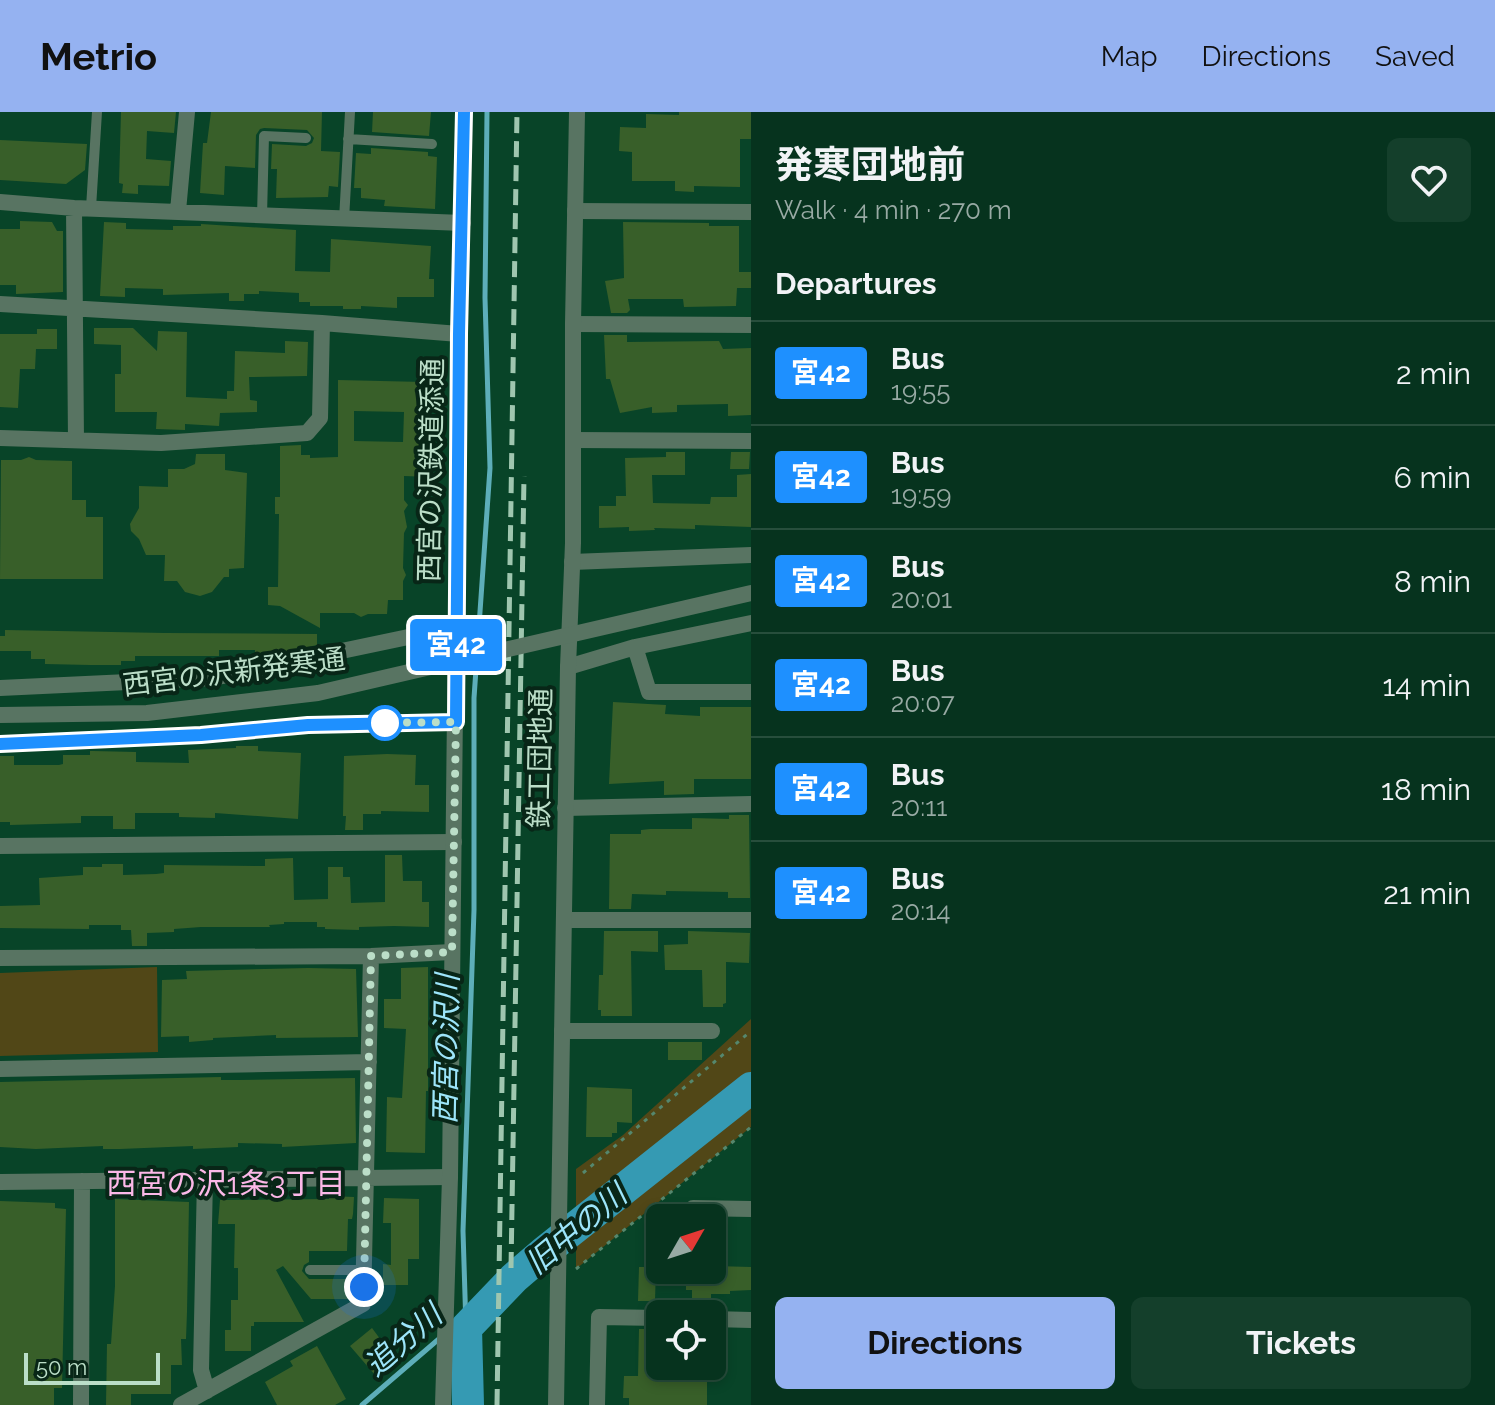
<!DOCTYPE html>
<html lang="en">
<head>
<meta charset="utf-8">
<style>
  :root { --surface:#06331e; --page:#143f2b; --text:#f1f3f6; --muted:#98aaa4; --line:#274e3c; --accent:#95b2f1 }
  body { margin:0; font-family:Raleway,"Noto Sans JP",sans-serif; background:var(--page); color:var(--text); height:100vh; display:flex; flex-direction:column; font-size:30px; white-space:nowrap }
  * { box-sizing:border-box; margin:0 }
  p { font-size:26px; color:var(--muted) }
  .icon { flex:none; width:44px; height:44px; fill:none; stroke:currentColor; stroke-width:2; stroke-linecap:round; stroke-linejoin:round }
  .map { position:relative; flex:1; overflow:hidden }
  .side { display:flex; flex-direction:column; background:var(--surface); width:744px }
  .side>* { flex:none }
  .badge { padding:0 16px; border-radius:6px; font-size:28px; line-height:52px }
  .needle { width:52px; rotate:51deg }
  .tools { position:absolute; left:646px; top:1092px; display:grid; gap:16px }
  .tools a { display:grid; place-items:center; width:80px; height:80px; border-radius:12px; background:var(--surface); box-shadow:0 4px 12px #0003,0 0 0 2px var(--line); font-size:40px }
  .scale { position:absolute; left:24px; bottom:20px; width:136px; box-sizing:border-box; padding-left:8px; border:4px solid #bbdec8; border-top:0; font-size:22px; line-height:28px; white-space:nowrap; color:#bbdec8; -webkit-text-stroke:6px #082617; paint-order:stroke }
  .you { position:absolute; width:40px; height:40px; margin:-20px; border:6px solid #fff; border-radius:50%; background:#1a73e8; box-shadow:0 0 0 12px #1a73e833 }
  .map>.badge { position:absolute; translate:-50% -50%; box-shadow:0 0 0 4px #fff }
  h2 { padding:0 24px; font-size:30px; line-height:72px }
  .round { display:grid; place-items:center; flex:none; width:84px; height:84px; border-radius:12px; background:var(--page) }
  .summary { display:flex; align-items:center; justify-content:space-between; height:136px; padding:0 24px }
  h1 { font-size:38px; font-weight:700; line-height:60px }
  .action { display:flex; gap:16px; margin-top:auto; padding:16px 24px }
  .action a { flex:1; height:92px; border-radius:12px; background:var(--accent); color:#111; font-size:32px; font-weight:700; line-height:92px; text-align:center }
  .action a+a { background:var(--page); color:var(--text) }
  ul { padding:0; list-style:none }
  li { display:flex; align-items:center; gap:24px; height:104px; padding:0 24px; border-top:2px solid var(--line) }
  li div { flex:1 }
  li b { display:block; font-size:30px }
  li em { font-style:normal }
  li .badge { min-width:88px; font-weight:700; text-align:center }
  header { display:flex; align-items:center; gap:48px; box-sizing:border-box; height:112px; padding:0 40px; background:var(--accent); color:#111 }
  header strong { font-size:38px }
  nav { display:flex; gap:44px; margin-inline-start:auto; font-size:28px }
  main { display:flex; flex:1; min-height:0 }
  .map>svg:first-child { display:block }
  .green { fill:#514717 }
  .lines { fill:none; stroke-linecap:round; stroke-linejoin:round }
  .stream { stroke:#5daeb9; stroke-width:5 }
  .river { stroke:#359ab3; stroke-width:32 }
  .building { fill:#385f29; fill-rule:evenodd }
  .path { stroke:#55876d; stroke-width:3; stroke-dasharray:4 6; stroke-linecap:butt }
  .service { stroke:#587462; stroke-width:10 }
  .minor { stroke:#587462; stroke-width:16 }
  .tertiary { stroke:#587462; stroke-width:16 }
  .rail { stroke:#9fc6af; stroke-width:5; stroke-dasharray:16 8; stroke-linecap:butt }
  .tertiary-bridge { stroke:#587462; stroke-width:16 }
  .line-casing { stroke:#fff; stroke-width:18 }
  .line { stroke:#1e90ff; stroke-width:12 }
  .walk { stroke:#bbdec8; stroke-width:8; stroke-dasharray:0 14.4 }
  .stop-dot { fill:#fff; stroke:#1e90ff; stroke-width:4 }
  .labels { text-anchor:middle; dominant-baseline:central; stroke-width:8; stroke-linejoin:round; paint-order:stroke }
  .street-label { font-size:28px; fill:#bbdec8; stroke:#082617 }
  .water-label { font-size:30px; font-style:italic; fill:#9de5fa; stroke:#082617 }
  .neighbourhood-label { font-size:30px; fill:#fcb8e8; stroke:#082617 }
</style>
</head>
<body>
<header>
<strong>Metrio</strong>
<nav><a>Map</a><a>Directions</a><a>Saved</a></nav>
</header>
<main>
<div class="map">
<svg width="751" height="1293" viewBox="0 0 751 1293">
  <rect width="100%" height="100%" fill="#084428"/>
  <!-- green -->
  <path class="green" d="M157 855 158 940 0 944V861Z
    M751 907V1015L576 1157V1057L623 1023Z"/>
  <g class="lines">
    <!-- stream -->
    <path class="stream" d="M466 1216 463 1119 474 798V586L490 356 485 186 487 0
      M362 1293 440 1226"/>
    <!-- river -->
    <path class="river" d="M468 1293 466 1216 514 1166 543 1141 751 976"/>
  </g>
  <!-- building -->
  <path class="building" d="M121 0H176L174 21 147 19 146 47 171 49 169 74 138 73V82L122 81 123 72 119 71Z
    M211 0H322L321 39 340 40 338 75 329 74 328 85 276 86 277 57H271L272 32 306 34 312 31 314 26 307 18 264 16 260 17 256 23 255 56 225 54 224 83 200 81 203 31H207Z
    M373 0H431L429 24 372 20Z
    M679 0H751V27H740V75L694 74V80L675 79V69H632V40L619 39 620 15 646 16V2L679 3Z
    M0 28 87 32 85 58 66 72 0 68Z
    M371 36 428 40V44L437 45 435 97 384 94 385 88 361 86V76H354L356 41 371 42Z
    M20 109 52 110 57 119H63V180L16 182V173H0V117H20Z
    M104 110 126 111V117L173 118V114H201V112L296 118 295 159 330 160 331 127 431 134 429 167H434V185H397V196L361 194V197H343V194H310V190H299V181L259 179V182H244V189H229V181L163 183V177L125 176V185L100 184Z
    M623 110 709 111V114H739V160H751V176H737L736 194 684 195 683 187H628L630 198 627 201H611L605 169 624 166Z
    M94 216H133L157 239 158 219 187 220 186 285 227 287V279H234L235 239 285 241V229L308 230 307 264 249 265 250 288 257 289V300L220 301 219 314 185 312V318L156 317 157 300H115V262H121V233L94 232Z
    M37 217H57V237H36L35 257H20L18 296 0 295V222H37Z
    M604 223H627V230L719 229 723 237 751 236V303L728 304V292L677 293V300L652 301V295L620 301 610 267H606Z
    M338 268 424 270 422 330H432L431 365 404 364V388L408 393 404 399 407 415 404 421 403 456 406 463 403 469V488H388L387 502H368L361 505 354 501H320V516L280 494 268 493V475H278L279 402H275V385H280V334L301 333V343H310V346L338 345ZM354 299 404 300 403 330 354 329Z
    M666 340H685V363H652L653 391 710 392 711 385H737V363L751 362V415L695 413V417L654 416 655 418 629 419V415L599 416V394H616V384H626L625 346 666 345Z
    M731 340H750L749 357H730Z
    M196 342H225V358L247 361 244 456 229 457V465H224L212 480 200 484 185 480 177 469H164L165 443H146L139 427 131 419 130 412 139 396V374L168 375V357H184L195 352Z
    M29 345 36 348 72 349V388H86V405H103V467H0L1 348H21Z
    M5 518 165 521 317 522V533L261 545H255V538H219V544H135V549H121V553H90L45 552V547H31V539H0V524H5Z
    M613 590 666 593 665 602 700 604V595H751V667H694V682L664 683V669L609 672Z
    M236 634H258V639L301 641 298 707 215 701V706L179 705V701H135V717H113V704H81V711L10 713V710H0V644H14V653H59L63 652V643H90V639H93L136 640V650L189 651 188 638 236 636Z
    M387 642 416 643 415 673H429V700L381 699V702H363V718H345L346 704H343L344 644Z
    M729 703H749L750 786H728V780L666 779V783L632 782 631 797H609L610 722H641V718L650 717H692V706L729 707Z
    M385 743H402L403 769H422V790H429V815L394 814 359 815V818L325 817V815H317V810H284V812L269 813 270 815H201L174 817V820L147 821V834H132L131 818H121V813H89V817L0 816V794L40 793 39 766 83 763V755H102V752H123V763L156 762 164 761V753L265 754V747L293 746 294 788 328 787V755H343V765H350L351 791 385 790Z
    M604 819H658V840L631 839 632 904H601V898H598L599 863H603Z
    M688 819 750 821 749 851 726 850V891L723 892V895H703L702 858H665L664 833 688 832Z
    M428 855V979H426L425 1041 386 1040 387 985 402 986 406 917 384 916V887H401V856Z
    M308 856 356 857 358 925 276 926V923L213 926V928L189 930V924L161 925 162 868 187 867 186 859Z
    M668 930H702V948H668Z
    M221 965V968H239L355 966 356 1031 282 1035V1032L238 1031V1035L193 1037V1034L120 1037H103V1034L36 1037 0 1035V970Z
    M587 975 632 977V1011L617 1010V1021H612V1025H586Z
    M329 1084 354 1085 353 1102 352 1107H348L347 1139H309V1150L304 1153 302 1159 309 1167H348V1187H311L283 1154 276 1158 304 1210H254V1214H251V1239H225V1218H231V1188H238V1156H234L235 1112H218L220 1088 329 1087Z
    M384 1086 419 1087V1147H408V1173H383V1152L391 1153V1111H383Z
    M115 1087 189 1090 187 1200 186 1227H181L182 1253H171V1282H131V1293H106L107 1232H111L115 1174Z
    M0 1089 55 1091V1096L66 1097 62 1276H54V1293H0Z
    M715 1154 751 1155V1178L730 1179V1182H711V1186H692V1178H686V1158H715Z
    M639 1155H656L655 1189H638Z
    M372 1216 395 1247 375 1263 350 1234Z
    M639 1217H660V1264L699 1267V1270H707V1293H629V1286H623L624 1264H638Z
    M317 1234 346 1287 335 1293H277L265 1270 293 1254 290 1249Z"/>
  <g class="lines">
    <!-- path -->
    <path class="path" d="M583 1061 751 919
      M576 1157 751 1015"/>
    <!-- service -->
    <path class="service" d="M348 27 432 32
      M91 96 97 0
      M262 104 264 24 306 26
      M344 108 350 0
      M310 1158H365"/>
    <!-- minor -->
    <path class="minor" d="M0 90 74 96 463 111
      M74 96 76 328
      M178 99 187 0
      M575 99 751 100
      M0 192 322 211 459 222
      M573 212 751 213
      M0 326 161 331 307 321 320 306 322 211
      M573 328 751 329
      M572 450 751 443
      M635 535 649 580H751
      M568 555 635 535 751 511
      M0 576 213 566 456 515
      M0 632 201 623 308 613 456 610
      M565 696 751 692
      M0 734 454 730
      M564 808H751
      M0 846 371 844 452 840
      M562 919H712
      M0 957 369 950
      M205 1066 201 1258 207 1279
      M0 1070 450 1065
      M693 1096 751 1097
      M712 1207 751 1208
      M81 1293 82 1069
      M181 1293 363 1192 371 844
      M597 1293 599 1205 660 1206"/>
    <!-- tertiary -->
    <path class="tertiary" d="M443 1293 450 1065 459 222 464 0
      M556 1293 568 555 573 431V212L577 0"/>
    <!-- rail -->
    <path class="rail" d="M511 1156 524 364
      M497 1293 517 0"/>
    <!-- tertiary-bridge -->
    <path class="tertiary-bridge" d="M0 603 147 601 318 581 751 481"/>
  </g>
  <g class="lines">
    <defs>
      <path id="line" d="M0 632 201 623 308 613 456 610 459 222 464 0"/>
    </defs>
    <!-- line casing -->
    <use href="#line" class="line-casing"/>
    <!-- line -->
    <use href="#line" class="line"/>
    <!-- walk -->
    <path class="walk" d="M364 1175 371 844 452 840 456 610 371 611H385"/>
  </g>
  <!-- markers -->
  <circle class="stop-dot" cx="385" cy="611" r="16"/>
  <g class="labels">
    <!-- street labels -->
    <g class="street-label">
      <text transform="translate(431 358) rotate(-89)">西宮の沢鉄道添通</text>
      <text transform="translate(234 560) rotate(-7)">西宮の沢新発寒通</text>
      <text transform="translate(540 646) rotate(-89)">鉄工団地通</text>
    </g>
    <!-- water labels -->
    <g class="water-label">
      <text transform="translate(446 937) rotate(-89)">西宮の沢川</text>
      <text transform="translate(576 1117) rotate(-40)">旧中の川</text>
      <text transform="translate(403 1228) rotate(-41)">追分川</text>
    </g>
    <!-- neighbourhood labels -->
    <g class="neighbourhood-label">
      <text x="226" y="1071">西宮の沢1条3丁目</text>
    </g>
  </g>
</svg>
<div class="tools">
<a><svg class="needle" viewBox="-14 -14 28 28"><path d="M0-13l5 13h-10z" fill="#e53935"/><path d="M0 13l5-13h-10z" fill="#98aaa4"/></svg></a>
<a><svg class="icon" aria-label="locate" viewBox="0 0 24 24"><circle cx="12" cy="12" r="6"/><path d="M12 2v4M12 18v4M2 12h4M18 12h4"/></svg></a>
</div>
<div class="scale">50 m</div>
<div class="you" style="left:364px;top:1175px"></div>
<b class="badge" style="left:456px;top:533px;background:#1e90ff;color:#fff">宮42</b>
</div>
<section class="side">
<div class="summary"><div><h1>発寒団地前</h1><p>Walk · 4 min · 270 m</p></div><a class="round"><svg class="icon" aria-label="heart" viewBox="0 0 24 24"><path d="M12 20l-8-8c-3-5 5-10 8-4 3-6 11-1 8 4z"/></svg></a></div>
<h2>Departures</h2>
<ul>
<li><span class="badge" style="background:#1e90ff;color:#fff">宮42</span><div><b>Bus</b><p>19:55</p></div><em>2 min</em></li>
<li><span class="badge" style="background:#1e90ff;color:#fff">宮42</span><div><b>Bus</b><p>19:59</p></div><em>6 min</em></li>
<li><span class="badge" style="background:#1e90ff;color:#fff">宮42</span><div><b>Bus</b><p>20:01</p></div><em>8 min</em></li>
<li><span class="badge" style="background:#1e90ff;color:#fff">宮42</span><div><b>Bus</b><p>20:07</p></div><em>14 min</em></li>
<li><span class="badge" style="background:#1e90ff;color:#fff">宮42</span><div><b>Bus</b><p>20:11</p></div><em>18 min</em></li>
<li><span class="badge" style="background:#1e90ff;color:#fff">宮42</span><div><b>Bus</b><p>20:14</p></div><em>21 min</em></li>
</ul>
<div class="action"><a>Directions</a><a>Tickets</a></div>
</section>
</main>
</body>
</html>
